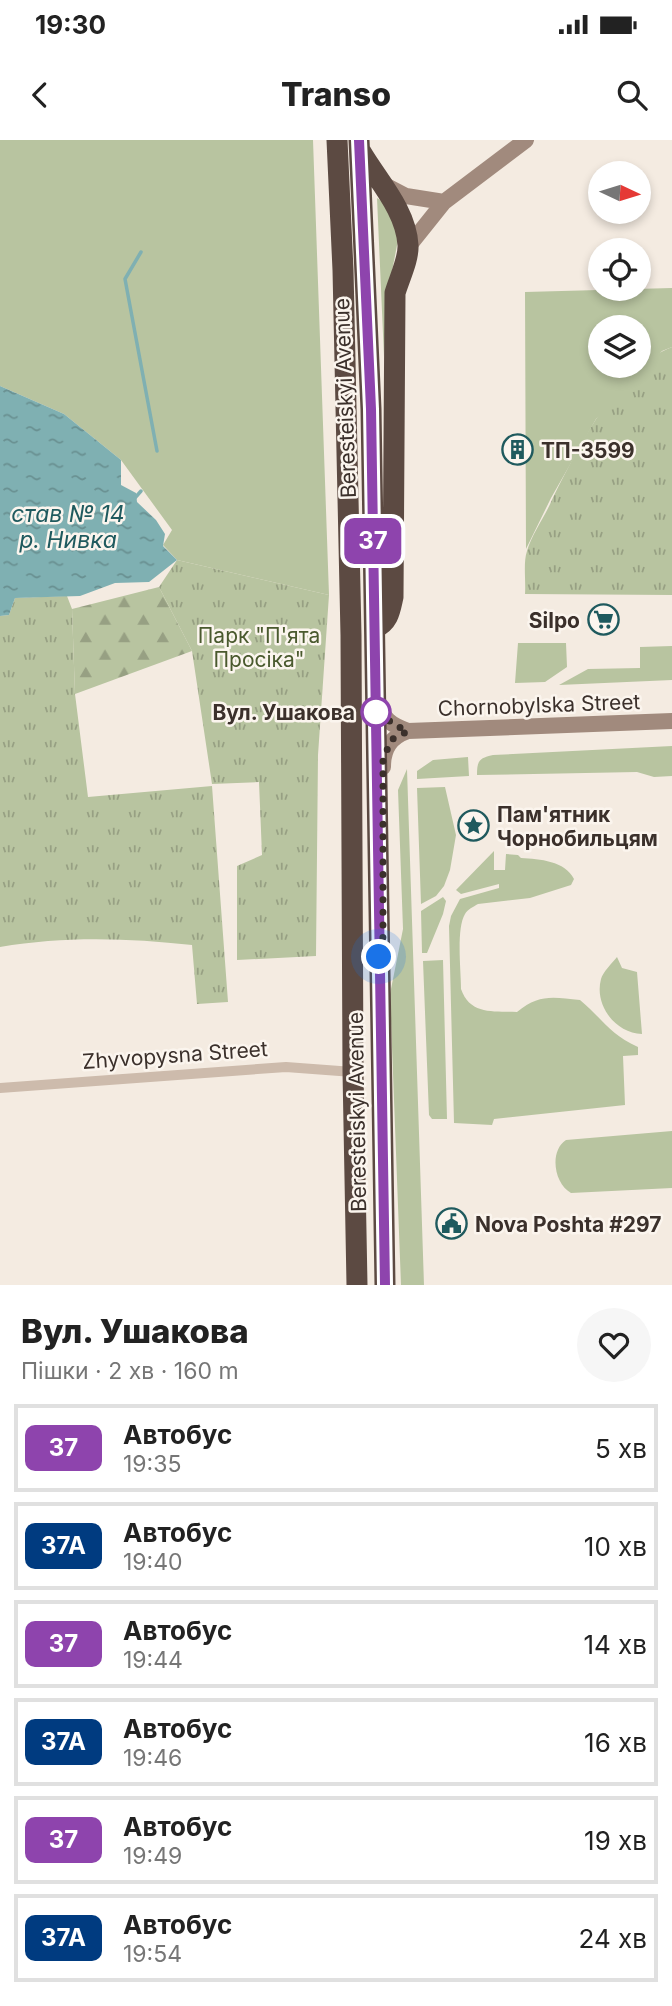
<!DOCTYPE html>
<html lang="uk">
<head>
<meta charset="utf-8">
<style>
  :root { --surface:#fff; --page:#f6f6f6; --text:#222; --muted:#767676; --line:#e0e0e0 }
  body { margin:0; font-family:Inter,sans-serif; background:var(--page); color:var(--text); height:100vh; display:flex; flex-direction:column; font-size:26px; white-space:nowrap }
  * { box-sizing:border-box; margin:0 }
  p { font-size:23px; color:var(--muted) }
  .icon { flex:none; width:38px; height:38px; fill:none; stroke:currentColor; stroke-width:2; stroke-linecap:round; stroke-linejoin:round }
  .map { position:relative; height:1145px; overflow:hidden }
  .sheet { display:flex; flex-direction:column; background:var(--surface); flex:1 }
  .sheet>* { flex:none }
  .badge { padding:0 14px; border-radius:10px; font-size:24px; line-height:46px }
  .needle { width:46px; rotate:94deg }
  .fabs { position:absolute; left:588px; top:21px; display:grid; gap:14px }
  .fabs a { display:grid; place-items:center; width:63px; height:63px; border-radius:50%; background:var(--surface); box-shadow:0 4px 10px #0003; font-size:35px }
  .you { position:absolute; width:35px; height:35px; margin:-18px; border:5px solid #fff; border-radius:50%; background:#1a73e8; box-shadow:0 0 0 10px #1a73e833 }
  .map>.badge { position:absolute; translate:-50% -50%; box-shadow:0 0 0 4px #fff }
  .round { display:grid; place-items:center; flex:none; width:74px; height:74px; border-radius:37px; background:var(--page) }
  .overview { display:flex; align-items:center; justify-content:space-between; height:119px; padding:0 21px }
  h1 { font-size:33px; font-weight:800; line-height:52px }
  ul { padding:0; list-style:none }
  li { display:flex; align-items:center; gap:21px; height:88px; margin:0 14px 10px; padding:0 7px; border:4px solid var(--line); border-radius:0px }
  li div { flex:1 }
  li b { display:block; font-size:26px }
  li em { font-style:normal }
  li .badge { min-width:77px; font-weight:700; text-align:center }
  .status { display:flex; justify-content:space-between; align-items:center; height:49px; padding:0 35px; background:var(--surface); direction:ltr }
  .status svg { height:19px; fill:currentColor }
  header { display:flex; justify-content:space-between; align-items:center; height:91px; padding:0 21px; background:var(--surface); font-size:32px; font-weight:800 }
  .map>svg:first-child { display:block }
  .green { fill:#b8c4a0; fill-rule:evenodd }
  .forest { fill:url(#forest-firs) }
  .park { fill:url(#park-tufts) }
  .water { fill:url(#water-ripples) }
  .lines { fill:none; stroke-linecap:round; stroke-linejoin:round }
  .stream { stroke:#7fb0b2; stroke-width:3.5 }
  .street { stroke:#cdbbac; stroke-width:10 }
  .secondary { stroke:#a18a7d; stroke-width:16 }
  .highway { stroke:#5c4a42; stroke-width:21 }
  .line-casing { stroke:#fff; stroke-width:16 }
  .line { stroke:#8e44ad; stroke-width:10 }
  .walk { stroke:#3b302b; stroke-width:7; stroke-dasharray:0 12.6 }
  .stop-dot { fill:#fff; stroke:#8e44ad; stroke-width:3.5 }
  .labels { text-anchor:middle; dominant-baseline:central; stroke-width:5; stroke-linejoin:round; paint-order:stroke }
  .street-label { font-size:21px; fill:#3b302b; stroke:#fbf5ee }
  .poi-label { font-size:21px; font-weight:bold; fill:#3b302b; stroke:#fbf5ee; text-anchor:start }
  .park-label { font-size:21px; fill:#4a5a2e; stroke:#fbf5ee }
  .stop-label { font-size:21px; font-weight:bold; fill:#3b302b; stroke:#fbf5ee; text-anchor:end }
  .water-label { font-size:23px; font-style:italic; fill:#1f5a5e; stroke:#fbf5ee }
</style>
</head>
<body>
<div class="status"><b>19:30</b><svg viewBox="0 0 49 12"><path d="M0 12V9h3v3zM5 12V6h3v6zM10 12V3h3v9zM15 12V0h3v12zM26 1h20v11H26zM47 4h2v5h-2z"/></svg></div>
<header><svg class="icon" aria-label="back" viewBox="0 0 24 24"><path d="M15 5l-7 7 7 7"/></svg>Transo<svg class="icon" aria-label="search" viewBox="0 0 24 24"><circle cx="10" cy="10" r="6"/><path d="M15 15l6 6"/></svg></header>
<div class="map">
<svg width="672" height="1145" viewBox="0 0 672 1145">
  <defs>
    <pattern id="forest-firs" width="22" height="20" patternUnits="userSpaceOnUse" patternTransform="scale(1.75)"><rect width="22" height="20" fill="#b8c4a0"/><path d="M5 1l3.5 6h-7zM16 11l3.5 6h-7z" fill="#97a083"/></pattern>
    <pattern id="park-tufts" width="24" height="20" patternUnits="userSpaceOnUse" patternTransform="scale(1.75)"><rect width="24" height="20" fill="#b8c4a0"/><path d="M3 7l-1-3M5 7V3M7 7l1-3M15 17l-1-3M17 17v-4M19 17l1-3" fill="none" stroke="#97a083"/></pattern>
    <pattern id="water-ripples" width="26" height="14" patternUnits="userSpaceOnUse" patternTransform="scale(1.75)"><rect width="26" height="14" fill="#7fb0b2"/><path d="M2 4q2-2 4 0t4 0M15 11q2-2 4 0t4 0" fill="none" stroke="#699091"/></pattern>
  </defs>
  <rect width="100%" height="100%" fill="#f4ebe1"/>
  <!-- green -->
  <path class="green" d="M0 0H313L329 455 177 420 163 405 172 390 121 320 64 274 0 246Z
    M377 58 385 63 399 95 387 157 384 217Z
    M672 148V207L662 211 596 279 551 358 526 409 525 152ZM600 187H639V226H600Z
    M518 503H566L567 527 545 542 515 543Z
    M672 506V540L559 545 588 529 640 528V507Z
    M672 606V636L654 637 637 632 477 635C477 621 479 618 493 615Z
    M468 617 469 636 417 639V631L433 620Z
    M407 629 424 1145H401L390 854 403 789 398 650Z
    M445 647 456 695 450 730 444 746 436 756 421 764 417 648Z
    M494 711V730H505L506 714 518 715 521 718C540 719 565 721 574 739L571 745 530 758 478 764C473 767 468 769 465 774 456 789 461 830 461 849 470 875 493 871 517 872 539 854 552 857 580 860 602 878 609 894 638 907V915L623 916 625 965 494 979 492 985 454 983 449 786 451 776 460 759 499 748V744L461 754 456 750Z
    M443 757 446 761 443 774 427 813H422L421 771Z
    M617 817 622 828 637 832 642 894C615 893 594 865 601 839 603 832 612 823 617 817Z
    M443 820 447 979H432L429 975 423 821Z
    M672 991V1048L571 1053C554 1044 549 1011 566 1000Z"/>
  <!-- forest -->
  <path class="forest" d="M159 447 192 511 75 554 72 469Z"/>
  <!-- park -->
  <path class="park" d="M672 207V455L525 454C526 441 523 423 527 411 532 394 544 378 551 362 576 312 616 228 672 207Z
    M177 420 329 455 318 615 316 816 237 820V726L262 715 259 642 212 644 192 511 159 447Z
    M67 456 72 469 75 554 88 657 212 646 228 862 197 864 192 805C128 798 64 796 0 807V476L9 475 15 458Z"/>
  <!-- water -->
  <path class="water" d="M0 246 64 274 121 320V345L136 353 137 362 156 380 165 394 163 406 177 420 149 442 115 443 80 456 15 458 9 475 0 476Z"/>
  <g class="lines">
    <!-- stream -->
    <path class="stream" d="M141 112 125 139 157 311
      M134 359 141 351"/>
    <!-- street -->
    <path class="street" d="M0 948 286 927 353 932"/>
    <!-- secondary -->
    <path class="secondary" d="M383 44 406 56 444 62
      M408 107 444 62 526 0
      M378 560C382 579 391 585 408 591
      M383 627C383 608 391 597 408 591L672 581"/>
    <!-- highway -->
    <path class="highway" d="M337 0 343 130 351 495 353 932 357 1145
      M359 0 371 269 385 1145
      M361 12C378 41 406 70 408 105 409 119 399 139 395 153L393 457C390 470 389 482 375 488"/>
  </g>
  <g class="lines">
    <defs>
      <path id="line" d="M359 0 371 269 385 1145"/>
    </defs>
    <!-- line casing -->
    <use href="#line" class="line-casing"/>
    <!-- line -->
    <use href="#line" class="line"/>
    <!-- walk -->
    <path class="walk" d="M376 572 379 566C386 581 393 585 408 591L391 600 383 620V797L379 817"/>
  </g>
  <!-- icons -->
  <defs>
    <symbol id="building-ring" viewBox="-11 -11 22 22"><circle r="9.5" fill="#fbf5ee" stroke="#1f5a5e" stroke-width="1.5"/><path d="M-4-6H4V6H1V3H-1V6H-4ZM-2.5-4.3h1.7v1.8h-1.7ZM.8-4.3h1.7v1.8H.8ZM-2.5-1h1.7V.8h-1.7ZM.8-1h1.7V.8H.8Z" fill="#1f5a5e"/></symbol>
    <symbol id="supermarket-ring" viewBox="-11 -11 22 22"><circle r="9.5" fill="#fbf5ee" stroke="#1f5a5e" stroke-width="1.5"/><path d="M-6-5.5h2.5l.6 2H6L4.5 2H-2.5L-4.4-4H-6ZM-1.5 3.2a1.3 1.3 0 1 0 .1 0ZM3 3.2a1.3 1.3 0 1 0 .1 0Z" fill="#1f5a5e"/></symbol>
    <symbol id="sight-ring" viewBox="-11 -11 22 22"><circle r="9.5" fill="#fbf5ee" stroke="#1f5a5e" stroke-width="1.5"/><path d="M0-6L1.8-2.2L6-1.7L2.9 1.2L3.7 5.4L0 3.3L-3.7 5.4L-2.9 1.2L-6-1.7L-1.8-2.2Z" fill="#1f5a5e"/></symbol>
    <symbol id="civic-ring" viewBox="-11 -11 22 22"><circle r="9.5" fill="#fbf5ee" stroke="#1f5a5e" stroke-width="1.5"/><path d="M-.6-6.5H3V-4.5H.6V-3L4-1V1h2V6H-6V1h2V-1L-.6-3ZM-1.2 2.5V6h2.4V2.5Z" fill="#1f5a5e"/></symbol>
  </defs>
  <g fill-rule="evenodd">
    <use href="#building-ring" x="500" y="292" width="35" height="35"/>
    <use href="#supermarket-ring" x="586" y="462" width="35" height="35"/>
    <use href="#sight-ring" x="456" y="668" width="35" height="35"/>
    <use href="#civic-ring" x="434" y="1066" width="35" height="35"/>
  </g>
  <!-- markers -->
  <circle class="stop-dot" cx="376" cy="572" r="14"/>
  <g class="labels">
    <!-- street labels -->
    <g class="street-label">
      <text transform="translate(345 258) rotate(-92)">Beresteiskyi Avenue</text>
      <text transform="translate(539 565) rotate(-2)">Chornobylska Street</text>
      <text transform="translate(175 915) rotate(-4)">Zhyvopysna Street</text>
      <text transform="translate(357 972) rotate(-91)">Beresteiskyi Avenue</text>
    </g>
    <!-- poi labels -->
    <g class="poi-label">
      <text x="541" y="310">ТП-3599</text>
      <text x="580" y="480" text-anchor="end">Silpo</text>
      <text x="497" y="674">Пам'ятник<tspan x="497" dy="24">Чорнобильцям</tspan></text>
      <text x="475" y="1084">Nova Poshta #297</text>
    </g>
    <!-- park labels -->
    <g class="park-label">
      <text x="259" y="495">Парк "П'ята<tspan x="259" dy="24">Просіка"</tspan></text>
    </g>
    <!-- stop labels -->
    <g class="stop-label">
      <text x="355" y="572">Вул. Ушакова</text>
    </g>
    <!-- water labels -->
    <g class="water-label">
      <text x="68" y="374">став № 14<tspan x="68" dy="26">р. Нивка</tspan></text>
    </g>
  </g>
</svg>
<div class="fabs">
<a><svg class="needle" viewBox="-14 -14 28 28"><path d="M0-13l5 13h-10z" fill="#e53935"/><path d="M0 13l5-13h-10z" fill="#767676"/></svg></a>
<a><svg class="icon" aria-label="locate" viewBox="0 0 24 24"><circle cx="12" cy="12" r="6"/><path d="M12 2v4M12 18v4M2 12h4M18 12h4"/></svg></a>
<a><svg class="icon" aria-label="layers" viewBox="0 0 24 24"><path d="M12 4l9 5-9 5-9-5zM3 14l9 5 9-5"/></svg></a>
</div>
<div class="you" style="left:379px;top:817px"></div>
<b class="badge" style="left:373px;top:401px;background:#8e44ad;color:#fff">37</b>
</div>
<section class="sheet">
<div class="overview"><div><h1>Вул. Ушакова</h1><p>Пішки · 2 хв · 160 m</p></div><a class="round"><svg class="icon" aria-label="heart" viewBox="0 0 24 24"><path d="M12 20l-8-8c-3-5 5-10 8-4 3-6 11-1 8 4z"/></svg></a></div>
<ul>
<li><span class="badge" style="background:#8e44ad;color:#fff">37</span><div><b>Автобус</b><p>19:35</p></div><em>5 хв</em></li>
<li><span class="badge" style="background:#003b80;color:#fff">37А</span><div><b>Автобус</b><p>19:40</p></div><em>10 хв</em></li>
<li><span class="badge" style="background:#8e44ad;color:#fff">37</span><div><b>Автобус</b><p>19:44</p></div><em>14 хв</em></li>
<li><span class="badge" style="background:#003b80;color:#fff">37А</span><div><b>Автобус</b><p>19:46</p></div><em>16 хв</em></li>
<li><span class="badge" style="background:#8e44ad;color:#fff">37</span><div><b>Автобус</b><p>19:49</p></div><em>19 хв</em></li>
<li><span class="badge" style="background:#003b80;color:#fff">37А</span><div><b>Автобус</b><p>19:54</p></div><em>24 хв</em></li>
</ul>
</section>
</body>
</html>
